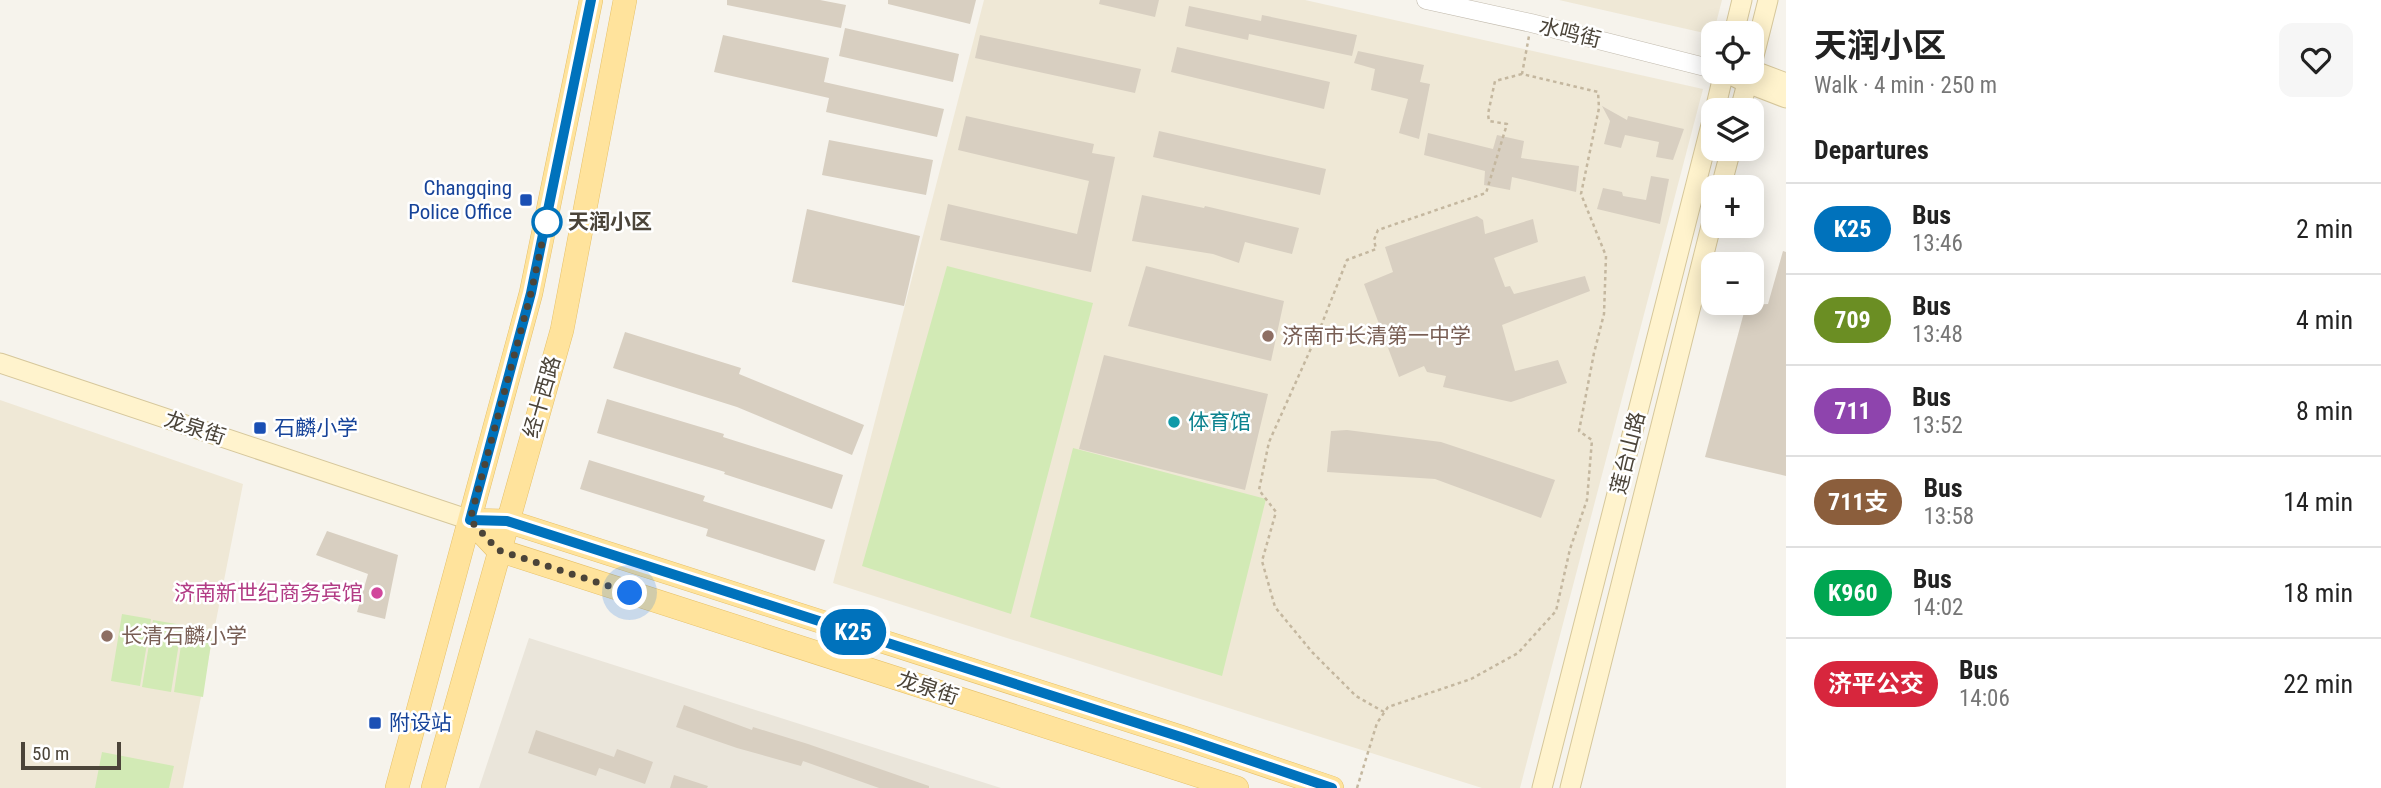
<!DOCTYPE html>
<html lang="en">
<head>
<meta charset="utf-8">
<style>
  :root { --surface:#fff; --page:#f6f6f6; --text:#222; --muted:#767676; --line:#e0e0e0 }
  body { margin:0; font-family:"Roboto Condensed","Noto Sans SC",sans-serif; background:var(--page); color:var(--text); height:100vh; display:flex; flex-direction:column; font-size:26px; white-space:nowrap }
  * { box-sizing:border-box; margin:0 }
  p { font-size:23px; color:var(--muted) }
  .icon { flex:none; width:38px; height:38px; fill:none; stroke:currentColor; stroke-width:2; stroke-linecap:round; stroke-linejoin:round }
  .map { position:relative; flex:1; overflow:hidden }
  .drawer { display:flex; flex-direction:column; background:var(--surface); width:595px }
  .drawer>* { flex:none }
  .badge { padding:0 14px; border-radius:23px; font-size:24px; line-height:46px }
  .buttons { position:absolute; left:1701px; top:21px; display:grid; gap:14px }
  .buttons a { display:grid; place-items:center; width:63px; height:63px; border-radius:14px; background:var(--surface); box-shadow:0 4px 18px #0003; font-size:35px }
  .scale { position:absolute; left:21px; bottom:18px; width:100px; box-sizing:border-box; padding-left:7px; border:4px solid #4b4439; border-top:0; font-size:19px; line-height:24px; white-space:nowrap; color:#4b4439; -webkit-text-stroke:5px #fff; paint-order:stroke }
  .you { position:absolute; width:35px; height:35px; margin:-18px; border:5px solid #fff; border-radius:50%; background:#1a73e8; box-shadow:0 0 0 10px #1a73e833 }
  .map>.badge { position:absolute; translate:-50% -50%; box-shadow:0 0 0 4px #fff }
  h2 { padding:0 28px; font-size:26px; line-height:63px }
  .round { display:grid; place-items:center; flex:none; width:74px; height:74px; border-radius:14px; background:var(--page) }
  .head { display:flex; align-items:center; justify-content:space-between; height:119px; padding:0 28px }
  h1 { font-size:33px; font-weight:700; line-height:52px }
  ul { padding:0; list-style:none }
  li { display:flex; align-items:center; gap:21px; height:91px; padding:0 28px; border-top:2px solid var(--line) }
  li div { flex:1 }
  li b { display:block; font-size:26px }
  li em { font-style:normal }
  li .badge { min-width:77px; font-weight:700; text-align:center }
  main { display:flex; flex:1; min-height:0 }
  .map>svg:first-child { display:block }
  .residential { fill:#eae5da }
  .education { fill:#efe8d6 }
  .park { fill:#d2eab5 }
  .building { fill:#d8cfc1 }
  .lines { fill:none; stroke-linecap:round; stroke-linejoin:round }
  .tertiary-casing { stroke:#c2bbae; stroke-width:19 }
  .secondary-casing { stroke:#d6c79b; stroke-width:21 }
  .primary-casing { stroke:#e6c16a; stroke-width:24 }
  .path { stroke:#c4b79f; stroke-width:2.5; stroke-dasharray:3.5 3.5; stroke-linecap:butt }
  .tertiary { stroke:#fff; stroke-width:18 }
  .secondary { stroke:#fff3cd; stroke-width:19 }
  .primary { stroke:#ffe39c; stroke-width:23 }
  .line-casing { stroke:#fff; stroke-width:16 }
  .line { stroke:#0072bc; stroke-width:10 }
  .walk { stroke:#4b4439; stroke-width:7; stroke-dasharray:0 12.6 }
  .transit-dot { fill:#1a4fb4; stroke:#fff; stroke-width:2.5 }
  .stop-dot { fill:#fff; stroke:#0072bc; stroke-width:3.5 }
  .education-dot { fill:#8d6e63; stroke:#fff; stroke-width:2.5 }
  .culture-dot { fill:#0f9aa8; stroke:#fff; stroke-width:2.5 }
  .hotel-dot { fill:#d1479c; stroke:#fff; stroke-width:2.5 }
  .labels { text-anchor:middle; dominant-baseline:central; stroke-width:5; stroke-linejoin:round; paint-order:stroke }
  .street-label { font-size:21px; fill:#4b4439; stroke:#fff }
  .transit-label { font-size:21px; fill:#164399; stroke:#fff; text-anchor:start }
  .stop-label { font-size:21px; font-weight:bold; fill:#4b4439; stroke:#fff; text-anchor:start }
  .education-label { font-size:21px; fill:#785e54; stroke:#fff; text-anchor:start }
  .culture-label { font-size:21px; fill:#0d838f; stroke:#fff; text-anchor:start }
  .hotel-label { font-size:21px; fill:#b23c85; stroke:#fff; text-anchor:end }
</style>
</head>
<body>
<main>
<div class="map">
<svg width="1786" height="788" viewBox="0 0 1786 788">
  <rect width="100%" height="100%" fill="#f6f3ec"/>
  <!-- residential -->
  <path class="residential" d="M529 638 1001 788H479Z"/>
  <!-- education -->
  <path class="education" d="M984 0H1305L1703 89 1520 788H1482L833 583Z
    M1559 0H1722L1713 35Z
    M0 400 243 484 183 788H0Z"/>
  <!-- park -->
  <path class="park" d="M947 266 1093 303 1011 614 862 566Z
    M1073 448 1266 499 1222 676 1030 617Z
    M122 614 151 619 140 686 111 681Z
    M153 620 182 625 171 692 142 687Z
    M184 625 213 630 203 697 174 692Z
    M102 752 174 766 169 788H95Z"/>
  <!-- building -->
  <path class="building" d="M727 0H820L846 5 841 28 727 5Z
    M888 0H976L970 24 888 4Z
    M1100 0H1159L1155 17 1099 4Z
    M1189 6 1261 21 1262 15 1357 35 1352 56 1249 34 1248 40 1185 26Z
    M845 28 959 54 953 82 839 56Z
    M723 35 829 58 824 82 944 109 937 137 826 112 829 98 714 72Z
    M980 35 1141 69 1135 93 975 58Z
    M1177 47 1330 82 1324 109 1171 72Z
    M1358 51 1424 65 1420 82 1430 84 1419 139 1399 133 1408 99 1371 90 1375 69 1354 63Z
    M1602 106 1627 120 1628 116 1684 129 1673 160 1656 157 1659 142 1625 135 1621 148 1604 144 1610 121Z
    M966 116 1094 144 1092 153 1115 157 1091 272 940 240 948 204 1077 234 1089 181 958 150Z
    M1159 131 1326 169 1320 195 1153 157Z
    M1428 133 1493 149 1497 135 1524 141 1521 158 1579 166 1576 192 1512 177 1510 190 1484 185 1485 171 1424 155Z
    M829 140 933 160 926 195 822 175Z
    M1651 176 1669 179 1660 224 1597 209 1603 188 1622 192 1623 196 1646 200Z
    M1142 195 1204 208 1205 206 1299 228 1292 254 1245 242 1239 263 1213 254 1132 241Z
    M807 209 920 236 904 306 792 282Z
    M1477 216 1483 220 1485 234 1533 219 1538 242 1494 258 1505 287 1510 286 1514 294 1585 276 1590 291 1502 325 1515 371 1558 360 1567 383 1511 402 1443 387 1446 376 1427 372 1424 366 1399 377 1364 284 1393 272 1385 247Z
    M1783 251 1786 252V476L1705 457 1746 305 1768 304Z
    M1146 266 1284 301 1271 361 1128 326Z
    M625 332 741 368 739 374 864 425 852 455 737 407 613 368Z
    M1104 355 1268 394 1245 490 1079 449Z
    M607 399 724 434 723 437 843 475 832 509 724 474 725 472 597 433Z
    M1347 430 1441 442 1555 480 1541 518 1435 479 1327 472 1331 431Z
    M589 460 705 496 703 501 825 540 815 571 706 536 708 529 580 489Z
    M327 531 398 555 385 619 357 612 368 574 316 555Z
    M684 705 752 730 753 727 808 744 929 786V788H879L803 761 801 766 737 748 676 727Z
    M536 730 614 757 617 749 653 762 645 784 599 768 596 776 528 753Z
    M674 775 708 786 707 788H670Z"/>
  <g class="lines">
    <defs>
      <path id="tertiary" d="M1426 0 1531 23 1713 69"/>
      <path id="secondary" d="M1734 33 1742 0
        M1752 64 1768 0
        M1752 70 1786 83
        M1725 72 1747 83 1786 98
        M1715 110 1724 72
        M1740 110 1750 72
        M1721 187 1731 149
        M0 363 470 520
        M1542 788 1713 117
        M1570 788 1713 218"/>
      <path id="primary" d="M470 520 507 521 1184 738 1332 788
        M470 520 498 550 1237 788
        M397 788 531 293 591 0
        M433 788 562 330 625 0"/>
    </defs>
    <!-- tertiary casing -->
    <use href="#tertiary" class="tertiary-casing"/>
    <!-- secondary casing -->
    <use href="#secondary" class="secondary-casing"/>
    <!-- primary casing -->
    <use href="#primary" class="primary-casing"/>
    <!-- path -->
    <path class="path" d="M1384 712 1356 696 1312 652 1275 607 1262 561 1276 512 1259 490 1269 442 1321 326 1347 260 1376 249 1374 240 1378 230 1486 193 1507 124 1489 121 1488 114 1495 81 1522 74
      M1357 788 1377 723 1388 707 1471 679 1518 653 1556 611 1570 549 1587 500 1592 440 1579 431 1594 353 1604 314 1606 256 1581 194 1599 108 1598 92 1522 74 1529 36"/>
    <!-- tertiary -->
    <use href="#tertiary" class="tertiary"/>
    <!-- secondary -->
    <use href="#secondary" class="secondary"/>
    <!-- primary -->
    <use href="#primary" class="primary"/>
  </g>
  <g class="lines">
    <defs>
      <path id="line" d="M591 0 531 293 470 520 507 521 1184 738 1332 788"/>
    </defs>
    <!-- line casing -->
    <use href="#line" class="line-casing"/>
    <!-- line -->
    <use href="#line" class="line"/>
    <!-- walk -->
    <path class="walk" d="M547 222 548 215 531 293 470 520 498 550 630 593"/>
  </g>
  <!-- markers -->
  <g class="transit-dot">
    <rect x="519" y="193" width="14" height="14" rx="3.5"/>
    <rect x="253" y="421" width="14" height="14" rx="3.5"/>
    <rect x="368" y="716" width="14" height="14" rx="3.5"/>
  </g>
  <circle class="stop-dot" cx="547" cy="222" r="14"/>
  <g class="education-dot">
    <circle cx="1268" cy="336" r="7"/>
    <circle cx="107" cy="636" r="7"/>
  </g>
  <circle class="culture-dot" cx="1174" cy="422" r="7"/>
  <circle class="hotel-dot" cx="377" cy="593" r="7"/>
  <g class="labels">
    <!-- street labels -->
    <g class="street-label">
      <text transform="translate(1570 33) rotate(14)">水鸣街</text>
      <text transform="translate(542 397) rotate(-74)">经十西路</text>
      <text transform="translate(195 428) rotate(18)">龙泉街</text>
      <text transform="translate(1628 453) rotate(-76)">莲台山路</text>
      <text transform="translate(928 688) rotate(18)">龙泉街</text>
    </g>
    <!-- transit labels -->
    <g class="transit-label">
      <text x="512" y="188" text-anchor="end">Changqing<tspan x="512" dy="24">Police Office</tspan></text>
      <text x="274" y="428">石麟小学</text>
      <text x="389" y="723">附设站</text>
    </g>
    <!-- stop labels -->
    <g class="stop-label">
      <text x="568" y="222">天润小区</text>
    </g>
    <!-- education labels -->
    <g class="education-label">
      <text x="1282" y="336">济南市长清第一中学</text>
      <text x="121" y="636">长清石麟小学</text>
    </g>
    <!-- culture labels -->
    <g class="culture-label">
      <text x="1188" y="422">体育馆</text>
    </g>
    <!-- hotel labels -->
    <g class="hotel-label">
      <text x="363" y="593">济南新世纪商务宾馆</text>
    </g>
  </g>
</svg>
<div class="buttons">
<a><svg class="icon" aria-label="locate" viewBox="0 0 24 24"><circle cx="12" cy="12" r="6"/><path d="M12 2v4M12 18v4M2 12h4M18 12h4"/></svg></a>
<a><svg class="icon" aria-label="layers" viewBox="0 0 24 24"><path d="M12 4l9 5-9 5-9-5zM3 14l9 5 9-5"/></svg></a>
<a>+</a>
<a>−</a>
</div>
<div class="scale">50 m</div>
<div class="you" style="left:630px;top:593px"></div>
<b class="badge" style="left:853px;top:632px;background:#0072bc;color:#fff">K25</b>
</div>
<section class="drawer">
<div class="head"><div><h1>天润小区</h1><p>Walk · 4 min · 250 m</p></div><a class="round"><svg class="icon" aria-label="heart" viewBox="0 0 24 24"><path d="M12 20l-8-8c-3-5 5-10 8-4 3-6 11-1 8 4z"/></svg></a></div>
<h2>Departures</h2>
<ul>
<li><span class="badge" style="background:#0072bc;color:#fff">K25</span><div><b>Bus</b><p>13:46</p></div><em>2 min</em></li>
<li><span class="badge" style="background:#6b8e23;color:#fff">709</span><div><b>Bus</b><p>13:48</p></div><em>4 min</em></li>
<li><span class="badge" style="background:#8e44ad;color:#fff">711</span><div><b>Bus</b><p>13:52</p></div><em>8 min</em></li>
<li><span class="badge" style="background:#8b5e3c;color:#fff">711支</span><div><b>Bus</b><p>13:58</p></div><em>14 min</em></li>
<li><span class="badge" style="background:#00a651;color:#fff">K960</span><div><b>Bus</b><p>14:02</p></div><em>18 min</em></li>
<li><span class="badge" style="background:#d7263d;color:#fff">济平公交</span><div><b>Bus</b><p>14:06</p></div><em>22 min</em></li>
</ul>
</section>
</main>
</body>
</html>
